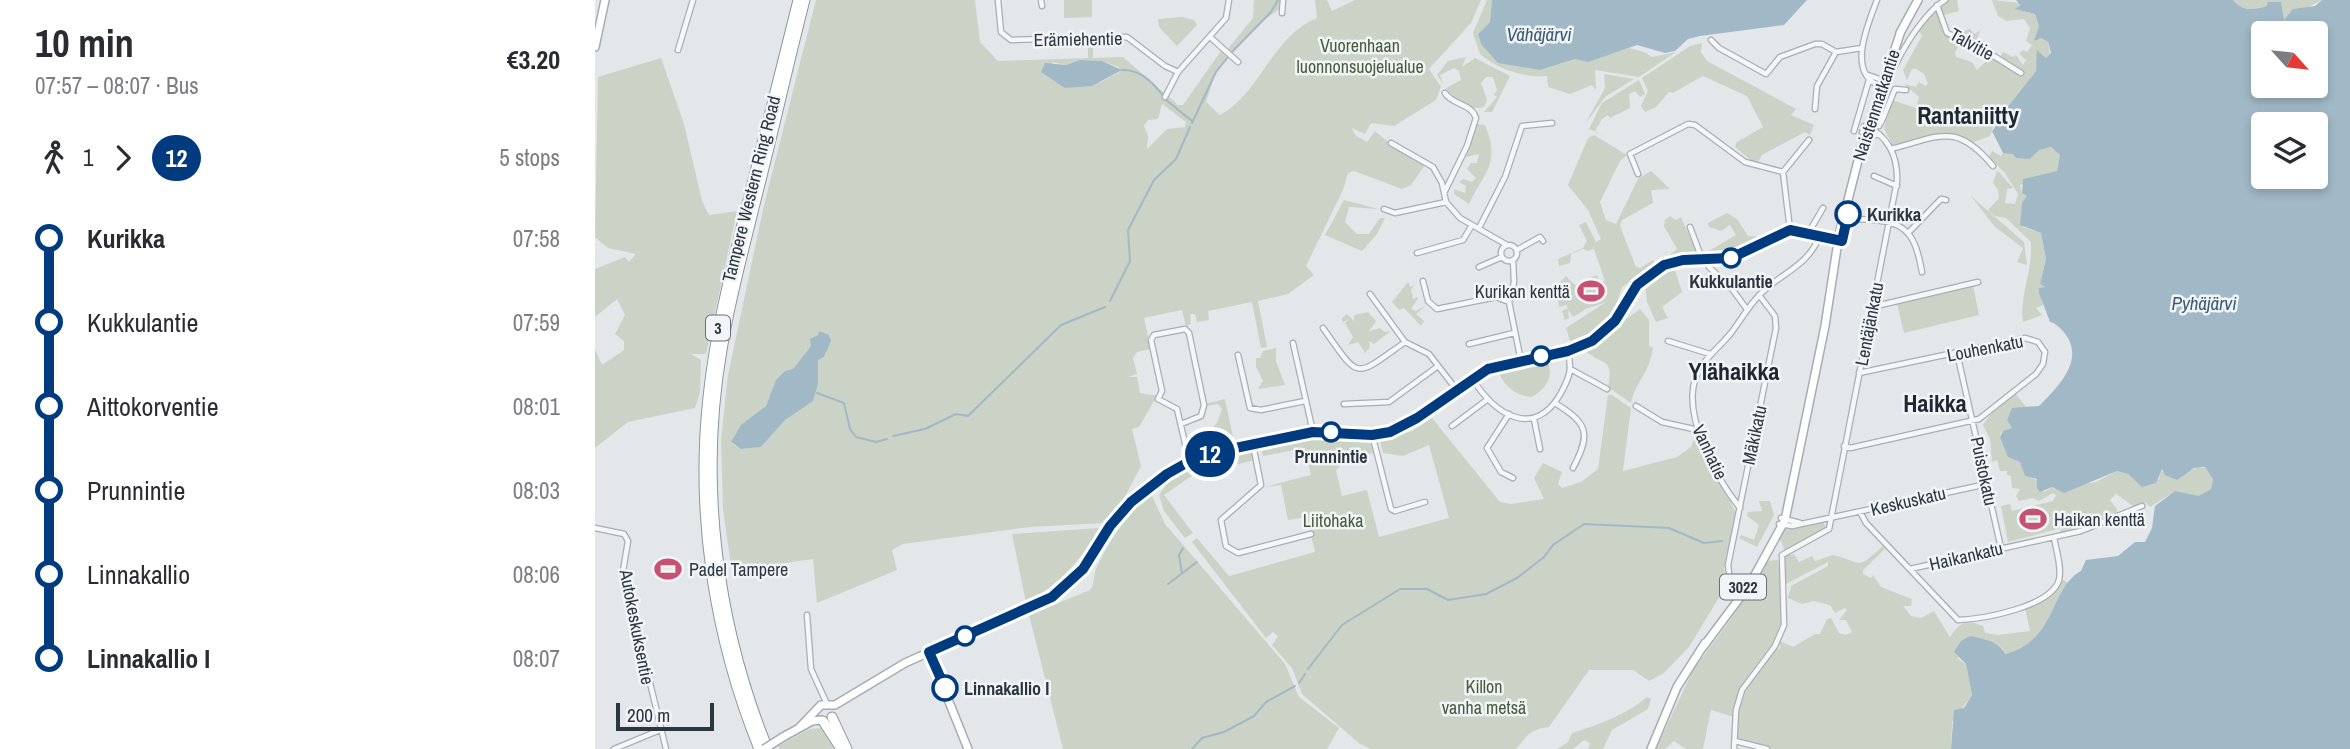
<!DOCTYPE html>
<html lang="en">
<head>
<meta charset="utf-8">
<style>
  :root { --surface:#fff; --page:#f2f2f3; --text:#2b2b33; --muted:#7c7c81 }
  body { margin:0; font-family:"Archivo Narrow",sans-serif; background:var(--page); color:var(--text); height:100vh; display:flex; flex-direction:column; font-size:26px; white-space:nowrap }
  * { box-sizing:border-box; margin:0 }
  p { font-size:23px; color:var(--muted) }
  .icon { flex:none; width:38px; height:38px; fill:none; stroke:currentColor; stroke-width:2; stroke-linecap:round; stroke-linejoin:round }
  .map { position:relative; flex:1; overflow:hidden }
  .side { display:flex; flex-direction:column; background:var(--surface); width:595px }
  .side>* { flex:none }
  .badge { padding:0 14px; border-radius:23px; font-size:24px; line-height:46px }
  .needle { width:46px; rotate:117deg }
  .fabs { position:absolute; left:1656px; top:21px; display:grid; gap:14px }
  .fabs a { display:grid; place-items:center; width:77px; height:77px; border-radius:7px; background:var(--surface); box-shadow:0 4px 10px #0003; font-size:35px }
  .scale { position:absolute; left:21px; bottom:18px; width:98px; box-sizing:border-box; padding-left:7px; border:4px solid #2c3641; border-top:0; font-size:19px; line-height:24px; white-space:nowrap; color:#2c3641; -webkit-text-stroke:5px #f2f5f7; paint-order:stroke }
  .map>.badge { position:absolute; translate:-50% -50%; box-shadow:0 0 0 4px #fff }
  .legs { display:flex; align-items:center; gap:10px; height:77px; padding:0 35px; font-size:23px }
  .legs p { margin-inline-start:auto }
  .head { display:flex; align-items:center; justify-content:space-between; height:119px; padding:0 35px }
  h1 { font-size:38px; font-weight:800; line-height:52px }
  ul { padding:0 35px; list-style:none }
  li { display:flex; align-items:center; gap:24px; height:84px; font-size:26px }
  li i { display:grid; place-items:center; width:10px; height:100%; margin:0 9px; background:currentColor }
  li i::after { content:''; width:18px; height:18px; margin:-9px; border:5px solid; border-radius:50%; background:var(--surface) }
  li p { margin-inline-start:auto }
  li:first-child i { background:linear-gradient(#0000 50%,currentColor 0) }
  li:last-child i { background:linear-gradient(currentColor 50%,#0000 0) }
  main { display:flex; flex:1; min-height:0 }
  .map>svg:first-child { display:block }
  .green { fill:#cad3c5; fill-rule:evenodd }
  .water { fill:#a1b9c7; fill-rule:evenodd }
  .lines { fill:none; stroke-linecap:round; stroke-linejoin:round }
  .stream { stroke:#a1b9c7; stroke-width:2 }
  .minor-casing { stroke:#a8aeb4; stroke-width:7 }
  .major-casing { stroke:#a3adb5; stroke-width:10 }
  .highway-casing { stroke:#8b969f; stroke-width:11 }
  .minor { stroke:#f5f7f8; stroke-width:4.5 }
  .major { stroke:#fff; stroke-width:7 }
  .highway { stroke:#fff; stroke-width:9 }
  .major-bridge-casing { stroke:#a3adb5; stroke-width:10; stroke-linecap:butt }
  .major-bridge { stroke:#fff; stroke-width:7 }
  .line-1-casing { stroke:#fff; stroke-width:16 }
  .line-1 { stroke:#003b80; stroke-width:10 }
  .stop-1-dot { fill:#fff; stroke:#003b80; stroke-width:3.5 }
  .labels { text-anchor:middle; dominant-baseline:central; stroke-width:5; stroke-linejoin:round; paint-order:stroke }
  .shield { fill:#f2f5f7; stroke:#676f78; stroke-width:2 }
  .shield-label { font-size:16px; font-weight:bold; fill:#2c3641 }
  .street-label { font-size:18px; fill:#2c3641; stroke:#f2f5f7 }
  .park-label { font-size:18px; fill:#455c3a; stroke:#f2f5f7 }
  .stop-label { font-size:18px; font-weight:bold; fill:#2c3641; stroke:#f2f5f7; text-anchor:start }
  .poi-label { font-size:18px; fill:#2c3641; stroke:#f2f5f7; text-anchor:start }
  .water-label { font-size:19px; font-style:italic; fill:#395a72; stroke:#f2f5f7 }
  .district-label { font-size:24px; font-weight:bold; fill:#1e2732; stroke:#f2f5f7 }
</style>
</head>
<body>
<main>
<section class="side">
<div class="head"><div><h1>10 min</h1><p>07:57 – 08:07 · Bus</p></div><b>€3.20</b></div>
<div class="legs"><svg class="icon" aria-label="walk" viewBox="0 0 24 24"><circle cx="13" cy="4" r="2"/><path d="M13 8l-2 6 4 7M11 14l-3 7M7 12l3-4h3l4 4"/></svg>1<svg class="icon" aria-label="forward" viewBox="0 0 24 24"><path d="M9 5l7 7-7 7"/></svg><b class="badge" style="background:#003b80;color:#fff">12</b><p>5 stops</p></div>
<ul>
<li><i style="color:#003b80"></i><b>Kurikka</b><p>07:58</p></li>
<li><i style="color:#003b80"></i><span>Kukkulantie</span><p>07:59</p></li>
<li><i style="color:#003b80"></i><span>Aittokorventie</span><p>08:01</p></li>
<li><i style="color:#003b80"></i><span>Prunnintie</span><p>08:03</p></li>
<li><i style="color:#003b80"></i><span>Linnakallio</span><p>08:06</p></li>
<li><i style="color:#003b80"></i><b>Linnakallio I</b><p>08:07</p></li>
</ul>
</section>
<div class="map">
<svg width="1755" height="749" viewBox="0 0 1755 749">
  <rect width="100%" height="100%" fill="#e3e7ea"/>
  <!-- green -->
  <path class="green" d="M221 0H380L385 42 403 61 493 58V40H498V58L528 57 583 105H588L626 51 632 57 620 74 611 102 625 115C666 93 676 37 722 18L720 0H732L737 11 760 0H886L876 23 834 69 846 87 841 100 799 126 776 123 770 134 757 128 760 135 772 142 780 131 804 151 830 165 816 185 807 189 759 171 753 173 748 190 711 266 719 275 693 294 663 301 672 347 666 348 657 302 613 311 614 320 602 322 600 314H595L596 323 591 327 587 310 549 318 556 349 542 352 538 358 542 374 533 377H542L545 393 562 396 544 427 537 429 546 466 527 502 509 523 435 527 308 544 297 550 302 570 222 603 218 559 140 570V566H136L128 509 126 440 133 375 169 205ZM485 60 507 61 524 67 525 72 506 82 470 88 457 62 471 65ZM567 104 591 122 590 127 572 129 552 149 553 135 549 126 553 120 563 119ZM224 335 231 352 223 360V384L218 399 190 420 166 447 146 449 136 443C146 428 161 419 171 405 179 395 183 381 190 371L198 370Z
    M469 0H497V17L469 18Z
    M659 0H686V8L669 20 636 53 632 50 658 18Z
    M892 0H897L895 22 883 34 886 44 903 60 945 70 980 59 993 61 1034 48 1049 52 1057 57 1081 52 1044 77 1000 70 1001 90 997 85 975 94 953 87 952 76C929 78 902 69 885 54L878 33Z
    M1353 0H1362L1364 11 1349 15 1354 30 1360 34 1375 29 1379 34 1385 30 1382 39 1388 46 1373 44 1372 50 1363 47 1360 52 1361 57 1377 62 1382 70 1390 62 1391 53 1404 59 1408 52 1418 57 1421 55 1428 65 1431 60 1424 54 1428 50 1432 52 1437 45 1431 41 1435 28 1429 19 1412 21 1403 16 1397 0 1425 3 1421 9 1440 14 1444 26 1440 40 1446 38 1453 42 1455 56 1451 58 1443 51 1441 71 1407 114V127H1398L1395 136 1379 142 1351 134 1298 146 1289 129 1297 100 1321 108 1324 97 1309 84 1321 87 1324 82 1330 86 1333 84 1329 74 1321 69H1317L1312 80 1308 70 1327 36 1324 31 1330 18Z
    M1638 0H1727L1688 20 1672 6C1658 10 1648 12 1638 0Z
    M587 17 599 20 602 25 582 46 564 27 563 19Z
    M1107 43 1106 52 1112 61 1201 109 1196 115 1219 125 1215 135 1210 132 1167 155 1162 164 1159 163 1140 147 1142 142 1168 127 1152 96 1108 76 1078 93 1074 92 1061 107 1050 112 1046 106 1053 91 1047 78 1095 46Z
    M871 57 867 67 880 58 915 76 897 112H889L902 97 899 95 902 90 898 77H891L886 83 892 100 889 107C876 111 857 100 851 88L866 80 864 71 859 68 845 75 848 84 842 75 853 61Z
    M66 58 89 124 107 201 114 215 142 211 111 354H96L106 360 105 392 100 408 33 422 0 448V349L7 365 29 350V341L20 334 30 315 22 299 0 317V269L30 257 34 262 41 254 13 248 0 237 3 77Z
    M1009 74 1039 79 1010 97 990 124 1010 88Z
    M1044 80 1050 94 1045 97 1040 91 1034 94 1035 108 1015 118 1013 115 1007 119 1000 131 1012 137 994 129 1007 103Z
    M882 124 890 125C906 163 890 171 874 204L859 194V189L870 193 871 186 864 182 868 179 877 182 881 178 872 169 876 163H882L884 154 871 157Z
    M999 135 1032 155 1025 161 1005 202 1011 220 1021 224 1043 179 1056 171 1075 189 1056 190 1058 203 1027 220 1025 226 1041 267 1045 268 1058 260 1061 264 1027 287 1018 314 1005 329 988 340 976 344 971 328 1011 302 991 309 978 317 973 310 974 318 970 320 967 311 973 308 971 305 964 307 961 286 971 276 980 285 1002 275 1005 283 1010 281 999 249 993 251 988 249 976 254 975 263 964 266 963 259 988 248 992 241 984 225 991 222 1001 242 1006 239 993 210 973 185 993 138Z
    M1456 147 1465 155 1462 171 1425 185 1427 193 1432 196 1428 227 1446 233 1451 259 1445 284 1450 287 1446 289 1448 305 1441 308 1447 315 1428 322C1424 298 1438 270 1436 242L1411 218 1400 216 1393 210 1404 198 1403 190 1398 183 1402 170 1418 188 1412 189 1410 203 1420 204 1423 194 1410 173 1394 157 1397 151 1406 156 1408 153Z
    M1376 196 1429 242 1432 265 1422 262 1428 248 1400 227Z
    M749 200 784 209 754 207 750 222 762 234H774L785 218H790L782 234 767 251 730 235Z
    M1132 213 1142 219 1153 236 1167 237C1151 246 1131 261 1112 252L1141 235 1135 225 1126 231 1114 227 1113 223Z
    M1075 216 1081 220 1086 217 1103 255 1090 254 1069 260 1082 249 1069 226 1070 220Z
    M1079 267 1087 292 1067 307 1073 318 1061 322 1052 302 1050 283Z
    M813 282 815 287 820 285 816 289 818 299 824 297 816 309 821 311 831 305 821 314 829 321 826 326 809 308 804 310 797 302Z
    M1378 285 1384 315 1309 333 1302 304Z
    M1045 309 1054 320V346L1058 348C1054 375 1040 382 1036 403L1013 387C1019 357 1008 366 989 350Z
    M773 312 781 321 774 331 785 328 790 332 796 331 779 344 774 341 775 347 770 353 763 342 753 345 758 337 750 323 754 319 748 322 746 319 752 314 759 321V315Z
    M681 348V361L690 385 663 389 668 381 661 367V358H665L668 351Z
    M958 358 953 363C959 378 950 389 937 397 923 397 908 386 904 372Z
    M1420 393 1432 408 1417 409 1412 420 1417 428 1406 432 1405 437 1419 459 1425 462 1430 475 1442 480 1449 492 1457 487 1459 489 1501 482 1522 471 1533 474 1548 487 1564 479 1566 471 1582 480C1592 472 1599 465 1613 469L1618 479 1616 489 1604 497 1580 491 1555 507 1551 503 1541 508 1521 494 1515 500 1522 509 1521 518 1463 535 1470 523 1467 510 1466 528 1413 542 1406 506 1415 504 1417 511 1458 501 1461 495 1458 493 1444 501 1438 498 1424 501 1421 496 1425 489 1417 488 1416 476 1412 475V471H1405L1402 460 1397 462 1395 439 1388 425C1396 412 1407 404 1420 393Z
    M1013 395H1017L1036 408 1028 471 1082 457 1096 447 1102 432 1141 513 1129 569 1131 586 1094 647 1069 673 1054 681 1038 670H994L954 727C935 729 933 735 921 749H776L765 744 707 694 697 668 677 645 683 636 678 632 671 638 597 542 602 538 634 576 720 552 712 517 693 520 686 485 669 487 716 475 710 448 668 456 666 448 710 438 775 440 778 453 752 459 741 470 747 496 772 490 784 537 854 518 834 445 808 456 788 453 785 441 817 431 837 418 905 502 916 504 949 499 939 478 948 463 967 472 963 484 967 488 986 482 1003 469Z
    M630 399 639 442 614 448 608 437 622 423 627 409 623 404 611 406 610 404Z
    M656 451 660 460 598 475 569 495 598 533 590 538 569 511 564 495 570 487V480C586 467 615 460 636 454L641 457Z
    M557 496 570 524 690 664 704 697 744 728 732 749H468L434 615 495 590C500 583 498 577 501 569 513 542 530 519 550 497Z
    M1164 501H1175L1179 515 1162 547 1144 538 1146 535 1159 540 1164 525 1152 516 1153 512 1167 511Z
    M1227 522 1231 526 1229 530 1190 551 1185 539 1189 530Z
    M504 528C485 562 465 583 431 603L417 534Z
    M1288 546 1290 549 1268 570V574L1276 578 1278 575 1286 587 1317 599 1316 606H1308L1316 616 1326 618 1339 611 1355 637C1365 623 1370 618 1388 626L1390 633 1403 635 1435 631 1430 608 1454 598 1466 579 1474 583C1458 609 1444 649 1410 654L1407 648 1390 639 1362 658 1371 664 1377 695 1357 722 1356 749H1179L1144 742C1129 707 1162 673 1181 648L1185 649V641L1198 647 1220 634H1225L1232 619 1236 618 1244 633 1251 635 1257 632 1251 620H1244L1252 610 1250 608 1240 613 1235 605 1219 601 1207 604 1193 598 1196 586 1233 566V562L1189 585 1190 555 1194 551 1196 555 1199 554 1204 562 1217 556 1220 561 1238 555C1269 562 1259 572 1288 546Z
    M1183 560 1188 607 1186 624 1178 643 1150 680 1139 717 1116 710 1108 749H1091L1079 741 1070 749H1061L1098 670 1136 619 1172 561Z
    M1052 697 1056 699 1053 709 1017 730 1008 749H993L995 743 989 740 978 749H962L973 742 977 733C1005 724 1029 716 1052 697Z
    M226 728 239 749H185L183 746 215 729Z"/>
  <!-- water -->
  <path class="water" d="M897 0H1212L1189 25 1105 36 1093 39 1080 51 1070 53 1042 45 993 62 980 59 945 70 903 63 886 44 883 34 895 22Z
    M1421 0H1638C1648 12 1658 10 1672 6L1673 2H1686L1689 20 1698 9 1720 6 1727 0H1755V749H1356L1359 710 1369 708 1377 695 1371 664 1359 652 1366 641 1375 636C1387 638 1405 642 1410 654 1462 641 1455 587 1486 571L1491 560 1523 556 1540 542H1550L1557 528 1560 506 1580 491 1604 496 1616 489 1618 479 1610 467 1599 468 1582 480 1570 475 1567 469 1561 483 1547 487 1533 474 1522 471 1469 493 1457 487 1445 492 1442 488V479L1430 476 1425 462 1413 457 1405 437 1408 431 1417 428 1412 420 1417 408 1444 406C1466 384 1492 357 1467 330 1463 326 1460 323 1455 322L1444 293V288L1450 287 1445 284 1451 259 1446 233 1425 225 1427 203 1432 196 1427 193 1428 179 1462 171 1465 155 1456 147 1444 150 1435 159 1421 158 1418 154 1408 153 1397 131 1402 125 1407 127V114L1441 71 1442 50 1451 58 1456 53 1453 42 1446 38 1439 41 1444 26 1440 14 1420 9 1425 5ZM1720 33V86H1668V33ZM1720 124V177H1668V124Z
    M485 60 507 61 527 70 497 86 470 88 446 72 450 63 471 65Z
    M224 331 234 335 236 341 229 357 223 360V384L218 401 190 420 166 447 146 449 136 442 146 425 171 406 181 380 190 371 198 369 216 346 215 339 223 335Z"/>
  <g class="lines">
    <!-- stream -->
    <path class="stream" d="M637 52 676 12 683 0
      M527 70C545 69 558 82 568 96
      M571 100 597 121
      M597 123 621 72 633 57
      M515 301 535 261 533 230 559 180 581 159 595 127
      M222 393 249 403 255 429 261 437 281 442 292 439
      M298 436 330 429 361 414 373 416 466 325 510 307
      M587 573 584 555 588 548
      M573 584 602 562
      M713 669 747 625 805 589H832L853 600 891 594 922 578 949 557 958 545 989 524 1074 528 1109 543 1127 541
      M704 683 710 674
      M597 749 607 738 629 732 659 716 671 702 700 686"/>
    <defs>
      <path id="minor" d="M403 0 406 32 416 40 532 37 570 66 583 72
        M446 0 447 6
        M1282 0C1273 24 1251 73 1285 86
        M1342 5 1352 33 1386 48 1426 73
        M687 13 688 0
        M615 37 643 62
        M1116 40 1124 48 1171 74 1185 57 1220 44H1227L1241 52 1267 48
        M83 50 98 0
        M1273 75 1287 80
        M570 97 583 72 631 18 634 0
        M1220 109 1222 86 1241 52
        M1286 123 1300 89 1311 90
        M1284 126C1281 90 1320 19 1350 0
        M1259 131 1274 80
        M1267 132 1283 135
        M796 143 838 167 847 183 851 202 865 218 912 245
        M1296 149C1346 136 1361 122 1398 166
        M1043 174 1035 154 1093 124 1100 125 1150 162 1188 172
        M1279 176 1302 186
        M850 191 872 146 881 118C876 103 857 105 850 93
        M789 209 800 213 851 202
        M1262 219C1307 221 1319 226 1327 272
        M1095 227 1107 259
        M884 228 910 177 927 126 957 123
        M1195 230 1188 172 1214 140
        M1214 232 1228 208
        M1314 232 1346 199 1351 200
        M906 253a8 8 0 1 1 16 0a8 8 0 1 1-16 0Z
        M922 250 945 237 948 241
        M822 253 868 240 877 225
        M918 260 919 282 914 302 926 361
        M884 267 907 257
        M1114 267 1137 289 1151 308
        M828 281 833 301 842 309 901 297 914 302
        M775 294 810 342 834 354 861 389
        M1277 307 1383 282
        M728 328C765 380 758 379 810 342
        M1073 341 1115 354
        M698 343 718 432
        M874 344 919 333
        M1362 353 1406 548
        M643 355 655 408 666 410 710 401
        M977 370 1012 389
        M877 378C900 415 939 440 966 393 975 376 977 370 973 351
        M960 403C992 423 997 432 978 468
        M749 404 794 402 843 366
        M1041 406 1067 422 1103 430
        M914 414 892 448 906 472 918 478
        M939 419 945 449
        M586 424 606 416 609 405 594 333 590 329 559 335 556 340 567 391 563 399 582 409 594 460
        M857 426 893 399
        M777 434 796 509 800 511 830 502
        M658 445 666 485 626 520 631 546 643 553 716 534
        M1249 446 1255 448 1384 419 1441 374 1448 364 1450 352 1443 342 1430 338 1264 373
        M1145 508C1121 478 1085 412 1102 375 1110 357 1125 347 1136 333 1148 317 1157 300 1173 287 1194 270 1215 262 1225 235
        M1265 512 1271 523 1363 620C1388 619 1456 607 1464 580 1467 567 1461 550 1459 537
        M1186 518 1205 523
        M1184 524 1197 526 1392 484
        M0 528 29 534 33 541 28 571 71 749
        M1315 569 1486 531 1547 506
        M1146 598 1136 589 1133 565 1181 328 1180 316 1164 295
        M212 615 216 669 232 704
        M1140 741 1172 749
        M19 749 65 730
        M1139 749 1141 710 1147 690 1180 646 1189 625 1187 555 1234 529 1302 181C1303 157 1293 134 1269 126"/>
      <path id="major" d="M1305 33 1323 0
        M0 47 10 0
        M1108 647 1155 584 1190 520 1230 326 1244 235 1266 149 1306 31
        M334 652 373 749
        M204 728 226 705H240L310 663 457 597 488 569 515 526 536 502 572 474 595 461 626 451 718 432 777 434 800 430 893 369 973 351 997 341 1020 321 1042 285 1069 265 1088 260 1136 258 1195 230 1219 233 1247 241
        M188 737 217 721 226 720
        M1056 749 1082 687 1110 643"/>
      <path id="highway" d="M237 717 252 749
        M228 721 246 749
        M164 749C119 638 100 516 113 397 120 330 137 265 153 200 170 134 186 67 203 0
        M173 749C122 624 104 483 127 350 135 299 149 250 161 200 178 134 193 66 210 0"/>
    </defs>
    <!-- minor casing -->
    <use href="#minor" class="minor-casing"/>
    <!-- major casing -->
    <use href="#major" class="major-casing"/>
    <!-- highway casing -->
    <use href="#highway" class="highway-casing"/>
    <!-- minor -->
    <use href="#minor" class="minor"/>
    <!-- major -->
    <use href="#major" class="major"/>
    <!-- highway -->
    <use href="#highway" class="highway"/>
    <defs>
      <path id="major-bridge" d="M169 749 188 737"/>
    </defs>
    <!-- major-bridge casing -->
    <use href="#major-bridge" class="major-bridge-casing"/>
    <!-- major-bridge -->
    <use href="#major-bridge" class="major-bridge"/>
  </g>
  <g class="lines">
    <defs>
      <path id="line-1" d="M350 688 334 652 457 597 488 569 515 526 536 502 572 474 595 461 626 451 718 432 777 435 795 432 822 418 893 369 973 351 997 341 1020 321 1042 285 1069 265 1088 260 1136 258 1195 230 1247 241 1253 214"/>
    </defs>
    <!-- line-1 casing -->
    <use href="#line-1" class="line-1-casing"/>
    <!-- line-1 -->
    <use href="#line-1" class="line-1"/>
  </g>
  <!-- icons -->
  <defs>
    <symbol id="stadium-bare" viewBox="-9 -9 18 18"><path d="M0-5a6.5 5 0 1 0 0 10a6.5 5 0 1 0 0-10ZM-3.5-1.8h7v3.6h-7Z" fill="#c55273" stroke="#f2f5f7" stroke-width="2.5" paint-order="stroke"/></symbol>
  </defs>
  <g fill-rule="evenodd">
    <use href="#stadium-bare" x="977" y="272" width="38" height="38"/>
    <use href="#stadium-bare" x="1419" y="500" width="38" height="38"/>
    <use href="#stadium-bare" x="54" y="550" width="38" height="38"/>
  </g>
  <!-- markers -->
  <g class="stop-1-dot">
    <circle cx="1253" cy="214" r="12"/>
    <circle cx="1136" cy="258" r="9"/>
    <circle cx="946" cy="356" r="9"/>
    <circle cx="736" cy="432" r="9"/>
    <circle cx="370" cy="636" r="9"/>
    <circle cx="350" cy="688" r="12"/>
  </g>
  <g class="labels">
    <!-- shield labels -->
    <g class="shield">
      <rect x="111" y="315.5" width="24" height="25" rx="5"/>
      <rect x="1125" y="574.5" width="46" height="25" rx="5"/>
    </g>
    <g class="shield-label">
      <text x="123" y="328">3</text>
      <text x="1148" y="587">3022</text>
    </g>
    <!-- street labels -->
    <g class="street-label">
      <text transform="translate(483 39) rotate(-1)">Erämiehentie</text>
      <text transform="translate(1377 44) rotate(29)">Talvitie</text>
      <text transform="translate(1281 105) rotate(-72)">Naistenmatkantie</text>
      <text transform="translate(156 189) rotate(-76)">Tampere Western Ring Road</text>
      <text transform="translate(1274 324) rotate(-79)">Lentäjänkatu</text>
      <text transform="translate(1390 348) rotate(-11)">Louhenkatu</text>
      <text transform="translate(1159 435) rotate(-78)">Mäkikatu</text>
      <text transform="translate(1115 452) rotate(65)">Vanhatie</text>
      <text transform="translate(1389 471) rotate(78)">Puistokatu</text>
      <text transform="translate(1313 501) rotate(-13)">Keskuskatu</text>
      <text transform="translate(1371 556) rotate(-13)">Haikankatu</text>
      <text transform="translate(42 627) rotate(79)">Autokeskuksentie</text>
    </g>
    <!-- park labels -->
    <g class="park-label">
      <text x="765" y="45">Vuorenhaan<tspan x="765" dy="21">luonnonsuojelualue</tspan></text>
      <text x="738" y="520">Liitohaka</text>
      <text x="889" y="686">Killon<tspan x="889" dy="21">vanha metsä</tspan></text>
    </g>
    <!-- stop labels -->
    <g class="stop-label">
      <text x="1272" y="214">Kurikka</text>
      <text x="1136" y="281" text-anchor="middle">Kukkulantie</text>
      <text x="736" y="456" text-anchor="middle">Prunnintie</text>
      <text x="369" y="688">Linnakallio I</text>
    </g>
    <!-- poi labels -->
    <g class="poi-label">
      <text x="975" y="291" text-anchor="end">Kurikan kenttä</text>
      <text x="1459" y="519">Haikan kenttä</text>
      <text x="94" y="569">Padel Tampere</text>
    </g>
    <!-- water labels -->
    <g class="water-label">
      <text x="944" y="34">Vähäjärvi</text>
      <text x="1609" y="303">Pyhäjärvi</text>
    </g>
    <!-- district labels -->
    <g class="district-label">
      <text x="1373" y="115">Rantaniitty</text>
      <text x="1139" y="371">Ylähaikka</text>
      <text x="1340" y="403">Haikka</text>
    </g>
  </g>
</svg>
<div class="fabs">
<a><svg class="needle" viewBox="-14 -14 28 28"><path d="M0-13l5 13h-10z" fill="#e53935"/><path d="M0 13l5-13h-10z" fill="#7c7c81"/></svg></a>
<a><svg class="icon" aria-label="layers" viewBox="0 0 24 24"><path d="M12 4l9 5-9 5-9-5zM3 14l9 5 9-5"/></svg></a>
</div>
<div class="scale">200 m</div>
<b class="badge" style="left:615px;top:454px;background:#003b80;color:#fff">12</b>
</div>
</main>
</body>
</html>
